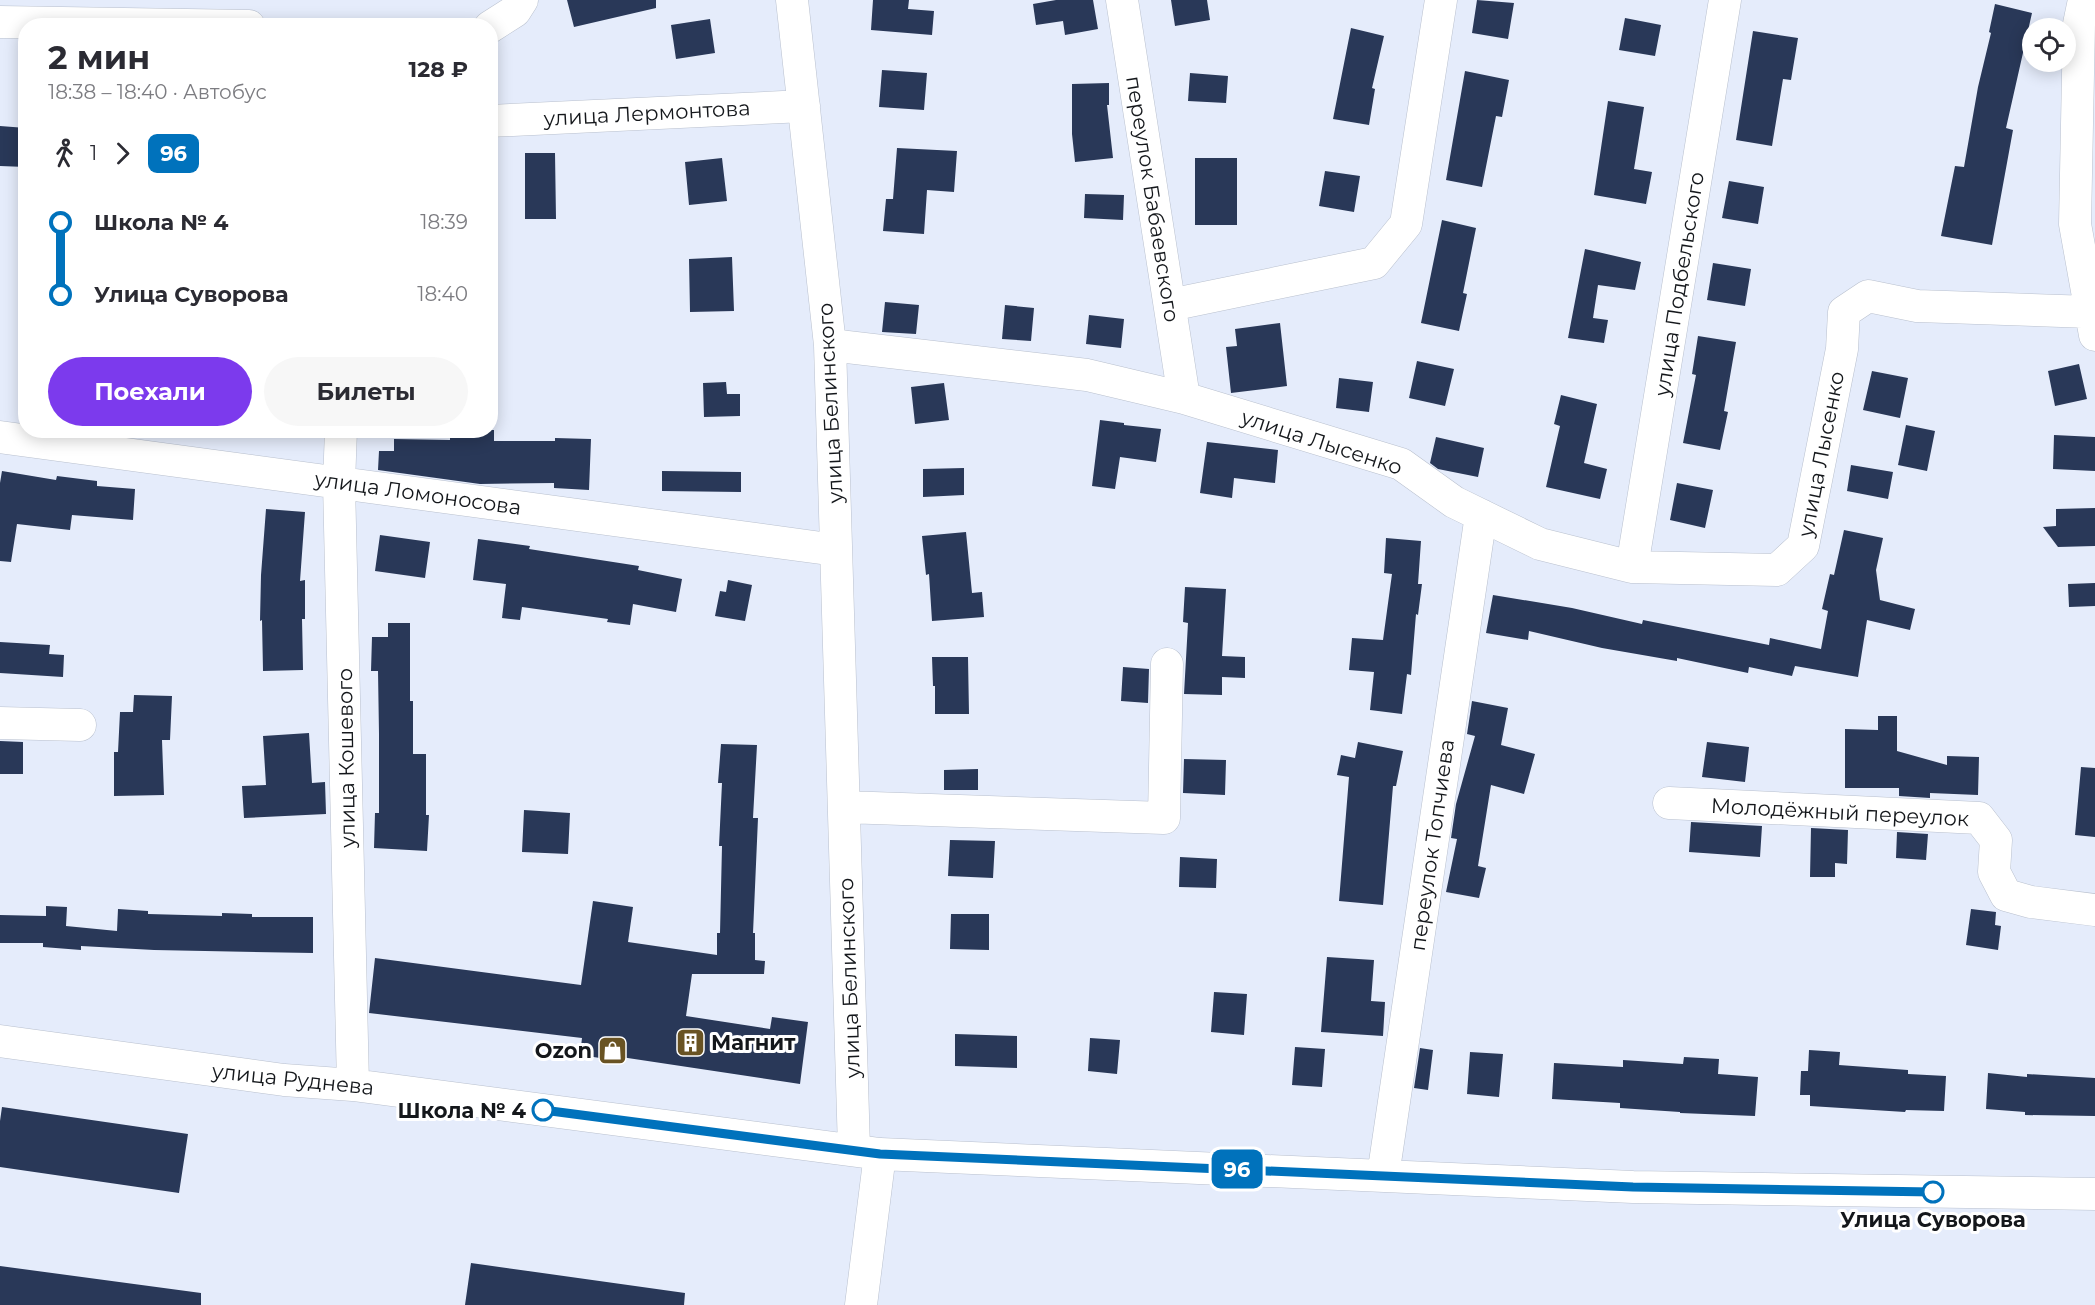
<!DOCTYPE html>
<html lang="ru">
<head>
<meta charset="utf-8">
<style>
  :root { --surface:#fff; --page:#f7f7f7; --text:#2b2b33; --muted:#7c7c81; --accent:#7c3aed }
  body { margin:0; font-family:Montserrat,sans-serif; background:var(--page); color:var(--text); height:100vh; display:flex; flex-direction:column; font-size:22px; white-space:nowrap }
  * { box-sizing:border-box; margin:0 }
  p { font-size:20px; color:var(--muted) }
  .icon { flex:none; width:33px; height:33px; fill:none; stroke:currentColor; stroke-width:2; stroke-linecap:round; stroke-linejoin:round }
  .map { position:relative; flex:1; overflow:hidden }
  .side { position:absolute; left:18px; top:18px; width:480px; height:420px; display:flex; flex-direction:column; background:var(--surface); border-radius:24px; box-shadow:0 3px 15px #0003 }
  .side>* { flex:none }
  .badge { padding:0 12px; border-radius:9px; font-size:21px; line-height:39px }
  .tools { position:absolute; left:2022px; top:18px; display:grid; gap:12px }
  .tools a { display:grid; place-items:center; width:54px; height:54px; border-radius:50%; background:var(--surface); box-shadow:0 3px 15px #0003; font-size:30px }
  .map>.badge { position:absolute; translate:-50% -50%; box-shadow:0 0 0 3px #fff }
  .legs { display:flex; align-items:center; gap:9px; height:66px; padding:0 30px; font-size:20px }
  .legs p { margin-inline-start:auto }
  .summary { display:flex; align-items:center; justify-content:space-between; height:102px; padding:0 30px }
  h1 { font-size:33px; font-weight:700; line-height:45px }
  .cta { display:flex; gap:12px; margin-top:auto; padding:12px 30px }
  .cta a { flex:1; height:69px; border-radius:36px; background:var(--accent); color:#fff; font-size:24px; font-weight:700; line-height:69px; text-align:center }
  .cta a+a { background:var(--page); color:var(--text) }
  ul { padding:0 30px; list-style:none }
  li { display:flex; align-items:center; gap:21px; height:72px; font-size:22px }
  li i { display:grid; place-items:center; width:9px; height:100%; margin:0 8px; background:currentColor }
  li i::after { content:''; width:15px; height:15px; margin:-8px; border:4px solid; border-radius:50%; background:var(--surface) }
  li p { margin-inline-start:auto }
  li:first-child i { background:linear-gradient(#0000 50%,currentColor 0) }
  li:last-child i { background:linear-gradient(currentColor 50%,#0000 0) }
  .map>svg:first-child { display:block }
  .building { fill:#293858 }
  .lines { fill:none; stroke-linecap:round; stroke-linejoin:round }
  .minor-casing { stroke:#b9c0ce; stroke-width:33 }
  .minor { stroke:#fff; stroke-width:32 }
  .line-1-casing { stroke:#fff; stroke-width:14 }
  .line-1 { stroke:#0072bc; stroke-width:9 }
  .stop-1-dot { fill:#fff; stroke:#0072bc; stroke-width:3 }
  .labels { text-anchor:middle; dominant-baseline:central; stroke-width:6; stroke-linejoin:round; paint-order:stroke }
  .street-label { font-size:21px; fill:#14171b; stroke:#fff }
  .poi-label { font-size:21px; font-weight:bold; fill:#14171b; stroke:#fff; text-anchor:start }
  .stop-label { font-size:21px; font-weight:bold; fill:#14171b; stroke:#fff; text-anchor:end }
</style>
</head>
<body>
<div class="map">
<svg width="2095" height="1305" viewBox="0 0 2095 1305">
  <rect width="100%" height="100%" fill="#e5ecfb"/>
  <!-- building -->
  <path class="building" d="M567 0H656V8L574 27Z
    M873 0H909L908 9 934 11 932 35 871 30Z
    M1056 0H1093L1098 29 1065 35 1063 21 1036 25 1033 4Z
    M1171 0H1207L1210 20 1175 26Z
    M1477 0 1514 3 1508 39 1472 33Z
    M1995 4 2032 13 2006 128 2013 130 1992 245 1941 236 1955 166 1964 167 1978 87 1991 33 1989 32Z
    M1625 18 1661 25 1655 56 1619 50Z
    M710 19 715 53 676 59 671 25Z
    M1351 28 1384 36 1372 88 1375 89 1369 125 1333 119Z
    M1753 31 1798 38 1791 80 1783 79 1772 146 1736 140Z
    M882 70 927 73 924 110 879 107Z
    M1465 71 1509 80 1502 117 1496 116 1482 187 1446 180Z
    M1190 73 1228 76 1226 103 1188 101Z
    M1109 83V105H1107L1113 158 1075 162 1072 134V84Z
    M1608 101 1644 107 1634 169 1652 172 1646 204 1594 195Z
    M0 126 26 128V167L0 166Z
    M897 148 957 151 954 192 927 190 924 234 883 231 886 199H893Z
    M525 153H555L556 219H525Z
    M722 158 727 201 689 205 685 162Z
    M1195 158H1237V225H1195Z
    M1325 171 1360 176 1354 212 1319 206Z
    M1729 181 1764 187 1758 224 1722 218Z
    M1085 194 1124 195 1123 220 1084 218Z
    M1442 220 1476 228 1463 293 1467 294 1459 331 1421 323Z
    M1585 249 1641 262 1635 290 1598 285 1593 318 1608 320 1604 343 1568 338Z
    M732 257 734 311 690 312 689 259Z
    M1713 263 1751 269 1745 306 1707 300Z
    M885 302 919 305 916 334 882 332Z
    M1005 305 1034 308 1031 341 1002 339Z
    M1089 315 1124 319 1121 348 1086 344Z
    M1280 323 1287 386 1231 393 1226 347 1237 346 1235 329Z
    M1698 336 1736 342 1724 411 1728 412 1720 450 1683 443 1696 375 1692 374Z
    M1417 361 1454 369 1445 406 1409 398Z
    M2079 364 2087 399 2055 406 2048 371Z
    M1872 371 1908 378 1900 418 1863 410Z
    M1339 378 1373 382 1369 412 1336 408Z
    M726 382 727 394H740V416L704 417 703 383Z
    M944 383 949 420 915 424 911 387Z
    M1561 395 1597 404 1584 463 1607 469 1600 499 1546 487 1560 426 1554 424Z
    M1100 420 1124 423V425L1161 429 1156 462 1120 457 1115 489 1092 486Z
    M1906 425 1935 431 1927 471 1898 465Z
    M450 430H494V441H555V438L591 439 589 490 554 488V483L480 484 378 470 379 451H394V439L450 440Z
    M2054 435 2095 437V471L2053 469Z
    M1436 437 1484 448 1478 477 1438 469 1430 463Z
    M1207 442 1278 450 1275 483 1234 478 1232 498 1200 493Z
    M1851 465 1893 472 1888 499 1847 491Z
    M964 468V495L923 497V469Z
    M2 471 56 480 57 476 97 481V486L135 489 133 520 72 515 70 530 17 524 11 562 0 561V483Z
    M662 471 741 472V492L662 491Z
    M1677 483 1713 490 1705 528 1670 520Z
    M2095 508V546L2058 547 2043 527 2056 526V509Z
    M266 509 305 512 300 581 305 580V619H302L303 670 263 671 262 620 260 621 261 575Z
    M1844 530 1883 538 1876 570 1880 600 1915 609 1910 630 1867 620 1858 677 1795 666 1792 676 1749 667 1748 673 1677 658V661L1602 648 1529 631 1528 640 1486 633 1493 595 1572 608 1642 624 1643 620 1769 645 1770 638 1821 649 1828 611 1822 609 1830 574 1834 575Z
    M966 532 972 593 982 592 984 617 932 621 929 574 926 575 922 536Z
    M380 535 430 542 425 578 375 571Z
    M1386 538 1421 541 1418 584H1422L1418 615 1416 614 1411 675 1407 674 1402 714 1370 710 1374 672 1349 670 1352 638 1383 640 1392 574 1384 573Z
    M478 539 530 546 529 549 639 566 638 570 682 579 676 612 633 604 630 625 607 622 608 619 522 607 520 620 502 618 506 584 473 580Z
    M728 580 752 585 745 621 715 616 720 591 726 592Z
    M2095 583V606L2069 607 2068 584Z
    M1185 587 1226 589 1222 656 1245 657V678L1222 677V695L1184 694 1188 623 1183 622Z
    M388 623H410V701H413V754H426V815H429L427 851 374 848 375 813H379V734L378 671H371L372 637H388Z
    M0 642 50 645 49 654 64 655 63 677 0 673Z
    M932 657H968L969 714H935V686H933Z
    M1123 667 1149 669 1148 703 1121 701Z
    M134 695 172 696 170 740H162L164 795 114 796V752H118L120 712H133Z
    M1472 701 1508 708 1501 745 1535 754 1524 794 1491 785 1478 866 1486 868 1479 898 1446 892 1457 839 1451 838 1456 804 1475 736 1467 734Z
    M1878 716H1897V751L1947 765V756L1979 757 1978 795 1930 793V798L1899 796V788H1845V729L1878 730Z
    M309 733 312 783 325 782 326 814 244 818 242 786 266 785 263 736Z
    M0 741 23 742V774H0Z
    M1358 742 1403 751 1396 786H1393L1383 905 1339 901 1349 777 1337 775 1341 755 1355 758Z
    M1707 742 1749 747 1745 782 1702 777Z
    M721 744 757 745 753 818H758L753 933H755V960L765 961 764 974H692L686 1016 770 1029 772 1017 808 1022 800 1084 621 1057 620 1061 580 1055 582 1038 369 1013 375 958 581 985 593 901 633 907 628 942 717 955V933H720L722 846H719L722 783H718Z
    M1184 759 1226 760 1225 795 1183 793Z
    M2081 767 2095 768V837L2075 835Z
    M978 769V790H944V770Z
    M524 810 570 813 568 854 522 852Z
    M1691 822 1762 826 1760 857 1689 852Z
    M1811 828 1848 830 1847 864 1835 863V877H1810Z
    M1897 832 1928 834 1926 860 1896 858Z
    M950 840 995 841 993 878 948 876Z
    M1180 857 1217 859 1216 888 1179 887Z
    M46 906 67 907 66 926 117 931 118 909 148 911V914L222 916V913L252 914V917H313V953L154 950 81 946V950L43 947V943H0V915L46 916Z
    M1971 909 1996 912 1995 925 2001 926 1998 950 1966 945Z
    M951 914H989V950L950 949Z
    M1327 957 1374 960 1371 1001 1385 1002 1383 1036 1321 1032Z
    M1214 992 1247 994 1244 1035 1211 1032Z
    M955 1034 1017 1036V1068L955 1066Z
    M1090 1038 1120 1040 1117 1074 1088 1071Z
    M1295 1047 1325 1049 1322 1087 1292 1085Z
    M1420 1048 1433 1050 1428 1090 1414 1088Z
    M1809 1050 1840 1052 1839 1065 1908 1070V1074L1946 1076 1944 1111 1906 1110 1905 1112 1810 1106V1095H1800L1801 1071H1808Z
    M1470 1052 1503 1054 1499 1097 1467 1094Z
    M1684 1057 1719 1059 1718 1074 1758 1077 1755 1116 1680 1113V1112L1620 1108V1103L1552 1099 1554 1063 1623 1067V1060L1683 1064Z
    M1988 1073 2027 1077V1074L2095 1078V1116L2025 1115V1112L1986 1109Z
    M2 1107 188 1134 179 1193 0 1167V1121Z
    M471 1263 685 1293 684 1305H465Z
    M0 1266 201 1293V1305H0Z"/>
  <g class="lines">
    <defs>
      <path id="minor" d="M792 0 830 345 854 1149
        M1122 0 1184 398
        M2084 0 2079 24 2075 224 2095 335
        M0 22 249 26
        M490 27 515 11 522 0
        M490 121 804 106
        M1170 305 1374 263 1406 224 1441 0
        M830 345 1087 375 1184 398 1401 464 1454 502 1540 544 1632 567 1777 570 1803 546 1842 349 1844 312 1868 296 1917 306 2090 312
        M341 430 339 483 353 1085
        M0 437 836 550
        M1632 567 1725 0
        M0 723 80 725
        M1669 803 1979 818 1996 840 1994 872 2006 895 2031 902 2095 910
        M844 807 1164 818 1167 664
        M0 1041 284 1080 353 1085 880 1154 1633 1187 2095 1194
        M1383 1176 1481 515
        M861 1305 880 1154"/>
    </defs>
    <!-- minor casing -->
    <use href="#minor" class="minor-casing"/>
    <!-- minor -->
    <use href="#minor" class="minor"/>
  </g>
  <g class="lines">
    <defs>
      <path id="line-1" d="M543 1110 880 1154 1633 1187 1933 1192"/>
    </defs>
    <!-- line-1 casing -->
    <use href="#line-1" class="line-1-casing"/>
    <!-- line-1 -->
    <use href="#line-1" class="line-1"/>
  </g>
  <!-- icons -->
  <defs>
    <symbol id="building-square" viewBox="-11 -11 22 22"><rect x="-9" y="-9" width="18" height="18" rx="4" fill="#695323" stroke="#fff"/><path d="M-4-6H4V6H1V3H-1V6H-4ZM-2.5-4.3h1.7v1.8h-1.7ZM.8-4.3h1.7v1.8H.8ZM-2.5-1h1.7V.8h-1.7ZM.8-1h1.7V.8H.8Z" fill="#fff"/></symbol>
    <symbol id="shop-square" viewBox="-11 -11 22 22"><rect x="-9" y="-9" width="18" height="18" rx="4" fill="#695323" stroke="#fff"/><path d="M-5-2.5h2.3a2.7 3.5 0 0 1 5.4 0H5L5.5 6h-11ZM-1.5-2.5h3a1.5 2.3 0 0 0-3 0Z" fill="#fff"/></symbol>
  </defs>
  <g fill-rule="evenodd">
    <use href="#building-square" x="674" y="1026" width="33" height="33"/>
    <use href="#shop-square" x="596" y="1034" width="33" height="33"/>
  </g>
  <!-- markers -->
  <g class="stop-1-dot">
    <circle cx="543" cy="1110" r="10"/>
    <circle cx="1933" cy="1192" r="10"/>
  </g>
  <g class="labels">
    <!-- street labels -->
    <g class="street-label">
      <text transform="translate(647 113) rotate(-3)">улица Лермонтова</text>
      <text transform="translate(1153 199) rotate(81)">переулок Бабаевского</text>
      <text transform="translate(1679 284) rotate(-81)">улица Подбельского</text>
      <text transform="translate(830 403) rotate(-93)">улица Белинского</text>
      <text transform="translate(1322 442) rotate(18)">улица Лысенко</text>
      <text transform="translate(1821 454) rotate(-79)">улица Лысенко</text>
      <text transform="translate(418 493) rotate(8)">улица Ломоносова</text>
      <text transform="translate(346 758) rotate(-91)">улица Кошевого</text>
      <text transform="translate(1840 812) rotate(3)">Молодёжный переулок</text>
      <text transform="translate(1432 845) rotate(-82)">переулок Топчиева</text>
      <text transform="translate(849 978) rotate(-92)">улица Белинского</text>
      <text transform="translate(293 1079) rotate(6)">улица Руднева</text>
    </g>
    <!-- poi labels -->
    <g class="poi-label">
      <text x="711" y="1042">Магнит</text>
      <text x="592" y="1050" text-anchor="end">Ozon</text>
    </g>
    <!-- stop labels -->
    <g class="stop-label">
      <text x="526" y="1110">Школа № 4</text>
      <text x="1933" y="1219" text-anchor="middle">Улица Суворова</text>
    </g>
  </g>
</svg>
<div class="tools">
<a><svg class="icon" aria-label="locate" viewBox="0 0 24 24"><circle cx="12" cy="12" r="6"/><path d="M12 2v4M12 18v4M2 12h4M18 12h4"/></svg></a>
</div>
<b class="badge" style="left:1237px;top:1169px;background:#0072bc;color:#fff">96</b>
<section class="side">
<div class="summary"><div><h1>2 мин</h1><p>18:38 – 18:40 · Автобус</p></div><b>128 ₽</b></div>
<div class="legs"><svg class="icon" aria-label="walk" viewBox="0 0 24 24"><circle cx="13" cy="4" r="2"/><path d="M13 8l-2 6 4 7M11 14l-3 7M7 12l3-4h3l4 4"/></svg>1<svg class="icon" aria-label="forward" viewBox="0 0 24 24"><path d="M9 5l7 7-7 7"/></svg><b class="badge" style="background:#0072bc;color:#fff">96</b></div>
<ul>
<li><i style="color:#0072bc"></i><b>Школа № 4</b><p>18:39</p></li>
<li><i style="color:#0072bc"></i><b>Улица Суворова</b><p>18:40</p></li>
</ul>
<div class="cta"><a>Поехали</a><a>Билеты</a></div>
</section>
</div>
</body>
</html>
